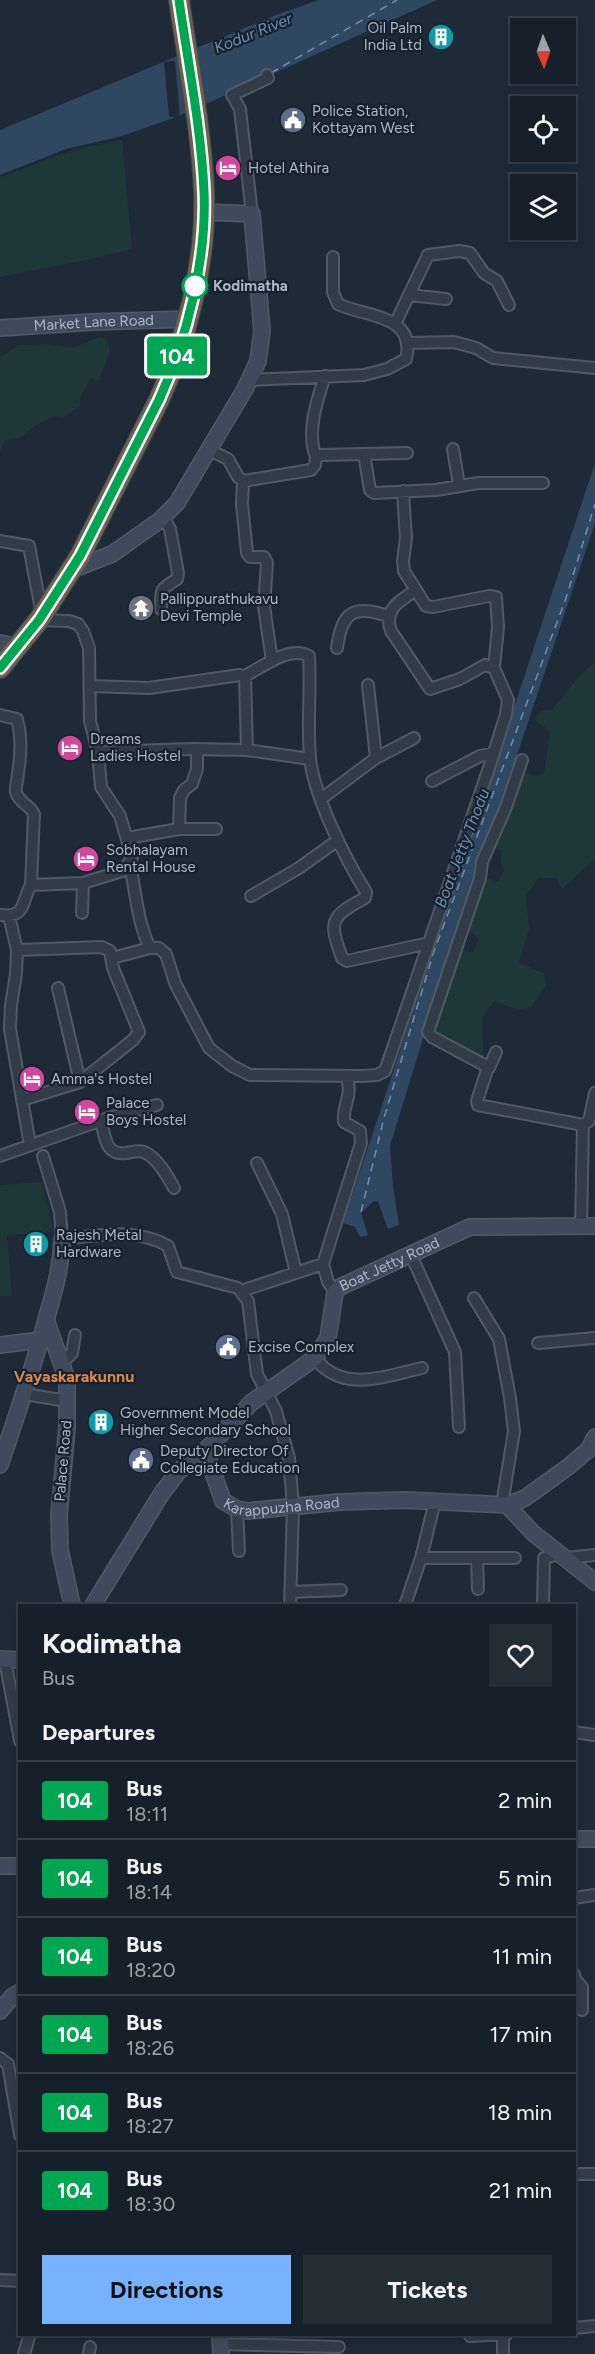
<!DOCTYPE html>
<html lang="en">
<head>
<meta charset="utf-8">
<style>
  :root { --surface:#16202a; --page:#232d36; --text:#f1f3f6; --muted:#9ea3a8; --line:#353e47; --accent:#77b2ff }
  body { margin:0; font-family:Figtree,sans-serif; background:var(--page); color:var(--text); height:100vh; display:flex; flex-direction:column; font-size:22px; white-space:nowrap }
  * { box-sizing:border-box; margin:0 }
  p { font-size:20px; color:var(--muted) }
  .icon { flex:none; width:33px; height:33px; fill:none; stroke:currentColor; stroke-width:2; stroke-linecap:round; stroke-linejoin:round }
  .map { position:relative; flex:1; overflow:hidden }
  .sheet { position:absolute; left:18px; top:1604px; width:558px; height:732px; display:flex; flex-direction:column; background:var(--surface); border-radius:0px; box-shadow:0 3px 9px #0003,0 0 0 2px var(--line) }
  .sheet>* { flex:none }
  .badge { padding:0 12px; border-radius:4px; font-size:21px; line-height:39px }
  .needle { width:39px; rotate:178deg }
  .tools { position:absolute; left:510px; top:18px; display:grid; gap:12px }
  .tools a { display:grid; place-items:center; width:66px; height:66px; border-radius:0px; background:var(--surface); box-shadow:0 3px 9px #0003,0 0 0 2px var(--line); font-size:30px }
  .map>.badge { position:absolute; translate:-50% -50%; box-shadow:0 0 0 3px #fff }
  h2 { padding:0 24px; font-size:22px; line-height:54px }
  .round { display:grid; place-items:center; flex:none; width:63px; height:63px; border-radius:0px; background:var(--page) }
  .summary { display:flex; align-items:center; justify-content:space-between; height:102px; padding:0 24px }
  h1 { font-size:28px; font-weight:700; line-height:45px }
  .button { display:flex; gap:12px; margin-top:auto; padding:12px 24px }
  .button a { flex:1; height:69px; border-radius:0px; background:var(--accent); color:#111; font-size:24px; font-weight:700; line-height:69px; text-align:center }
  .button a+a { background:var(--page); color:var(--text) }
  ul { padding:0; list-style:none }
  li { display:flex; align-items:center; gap:18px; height:78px; padding:0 24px; border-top:2px solid var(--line) }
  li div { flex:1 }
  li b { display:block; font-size:22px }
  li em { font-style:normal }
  li .badge { min-width:66px; font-weight:700; text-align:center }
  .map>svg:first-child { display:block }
  .green { fill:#203739 }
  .water { fill:#2f4761 }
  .pier { fill:#1e2a38 }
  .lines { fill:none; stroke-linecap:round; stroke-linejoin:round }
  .ferry { stroke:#718fb1; stroke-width:1.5; stroke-dasharray:8 6; stroke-linecap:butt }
  .street-casing { stroke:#4f5a67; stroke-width:14 }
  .secondary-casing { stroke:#4f5a67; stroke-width:18 }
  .highway-casing { stroke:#3c4753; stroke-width:22 }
  .street { stroke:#323c48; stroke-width:10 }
  .secondary { stroke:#3f4b5c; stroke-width:15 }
  .highway { stroke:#6f614e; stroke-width:20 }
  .line-casing { stroke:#fff; stroke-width:14 }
  .line { stroke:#00a651; stroke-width:9 }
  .stop-dot { fill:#fff; stroke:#00a651; stroke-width:3 }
  .labels { text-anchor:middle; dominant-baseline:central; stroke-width:4.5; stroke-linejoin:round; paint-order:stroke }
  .poi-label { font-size:15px; fill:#abb7c6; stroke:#17212d; text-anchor:start }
  .stop-label { font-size:15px; font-weight:bold; fill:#abb7c6; stroke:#17212d; text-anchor:start }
  .street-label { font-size:15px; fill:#abb7c6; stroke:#17212d }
  .water-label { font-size:16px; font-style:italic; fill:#718fb1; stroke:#17212d }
  .neighbourhood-label { font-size:16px; font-weight:bold; fill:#db8751; stroke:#17212d }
</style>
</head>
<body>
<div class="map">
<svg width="595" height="2354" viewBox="0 0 595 2354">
  <rect width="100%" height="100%" fill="#1e2a38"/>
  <!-- green -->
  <path class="green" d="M122 140 132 249 86 260 0 277V177L73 150Z
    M99 337 107 340 110 352 99 381 91 378 80 397V406L64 417 54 416 38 424 19 438 5 440 0 451V358L18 345 49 344 73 348Z
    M595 663V859L562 889 556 878H539L526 895 529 929 519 963 544 973 546 985 531 1007 519 1010 495 1001 482 1017 483 1059 431 1032 457 950 474 952 479 938 465 928 484 876 498 882 504 870 501 862 502 851 493 846 521 770 536 777 544 773 550 731 534 719 542 711 552 710 582 673Z
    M42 1182 54 1232 7 1235 12 1296H0V1185Z"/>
  <!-- water -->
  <path class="water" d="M319 0H437L179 116 122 136 66 149 0 175V130L276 15Z
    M595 463V523L437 993 390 1146 393 1186 399 1225 388 1229 378 1202 374 1201 361 1213 368 1235 360 1237 355 1227 343 1223Z"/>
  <!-- pier -->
  <path class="pier" d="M175 61 180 117H169L164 62Z"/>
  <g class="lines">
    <!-- ferry -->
    <path class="ferry" d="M271 73 397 0
      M361 1212 384 1118 433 954 565 601 595 504"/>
    <defs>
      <path id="street" d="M252 214 240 109 232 95 268 78 267 75
        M409 295 446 299
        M395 324 428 255 459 251 470 253 484 273 497 281 509 305
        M408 343 454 342 476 348 493 358 595 368
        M250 380 364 375 387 369 406 359C417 314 364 317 338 304L333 292V257
        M453 449 459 485
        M209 450 228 459 238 477 243 481 311 470 315 465 316 457 321 455 364 454 370 490 374 493 436 490 478 483H543
        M364 454 407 453
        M316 457C306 432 317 400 325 376
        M243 481 242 504 247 553 250 557H264L267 563 264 606 272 661
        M0 541 29 546 42 615
        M416 590C400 601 383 609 391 631L430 689 460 679 485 665 494 668
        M161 609C161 588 160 590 177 579L178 573 170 529 163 516
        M337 648C342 612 353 604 388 616
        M245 676C262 667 290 645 309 656 311 690 307 724 310 757 313 795 346 860 366 892L365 898C329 917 329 922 342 958L347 961 429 943
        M90 686 149 688 240 675 245 676 247 750
        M0 715 17 719C22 737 21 755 18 773 18 779 15 787 16 792 19 803 30 805 34 814L31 885
        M98 752 192 749 247 750 310 759
        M376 758 414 738
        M522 760 506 807 482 862 480 878 428 1032 432 1037 488 1067 477 1101 478 1105 583 1125
        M432 781 480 756 494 753
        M321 799 376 758 368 685
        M179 829H216
        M127 838 179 829 180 798 184 790 192 784 197 769V749
        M130 865C136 893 137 921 150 948H159L166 954 175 983 209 1048 232 1066 250 1075 363 1076 377 1075 385 1071 493 756 506 714 508 700 494 668 498 627 496 597 489 596 433 607 426 606 404 571 403 561 406 538 403 491
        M251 896 299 868 338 840
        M82 913 83 883
        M0 915C27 918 21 902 31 885L83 883 125 870 132 857 120 816 101 787 98 752 90 721 89 648 83 631 78 624 69 621 39 620
        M9 916 17 950 16 974 11 1005 10 1029 30 1145
        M17 950 102 947 110 951 113 968 139 1032 133 1040 80 1082 22 1100
        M112 958 150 948
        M58 988 80 1082
        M489 1068 496 1052
        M101 1121C105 1136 105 1156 126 1153 132 1152 139 1150 144 1152 157 1157 168 1177 174 1188
        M0 1156 108 1118 157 1105
        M43 1156 60 1212 62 1239C97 1236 136 1227 168 1246L177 1272 238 1288 248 1301 257 1374 276 1411 289 1458 293 1507 290 1605
        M257 1163 282 1214 296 1273
        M581 1227 583 1125 589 1121 595 1093
        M411 1255 455 1352 459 1427
        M241 1291 323 1264
        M335 1292 328 1282 323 1264 361 1143 360 1131 344 1122C342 1104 354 1096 346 1076
        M474 1298 499 1339 510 1398 514 1431 502 1505
        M538 1343 595 1338
        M315 1358C342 1394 385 1376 422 1368
        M62 1363 72 1353 75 1335
        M24 1394 67 1401
        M237 1509 239 1551
        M421 1558H515
        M567 1558 595 1555
        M477 1559 478 1589
        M291 1592 341 1590
        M405 1605 421 1558 435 1501
        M543 1605 544 1558 559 1554
        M5 1660 20 1741
        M574 1732 595 1735
        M574 1898 595 1895
        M574 1974 575 1979 582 1987V2010
        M0 2058 8 2064 20 2135
        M574 2174H595
        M0 2280 20 2281
        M574 2328 595 2326
        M470 2336 507 2334
        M219 2344 339 2347
        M24 2354 30 2334
        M89 2354 90 2347
        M503 2354V2334"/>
      <g id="secondary">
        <path id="s1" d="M0 328 92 322 188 319"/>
        <path d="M71 570 112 554 159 521 177 503 245 389 258 361 262 331 252 214 204 212"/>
        <path d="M0 643 17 646"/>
        <path d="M46 1320 67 1379V1428L59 1515 60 1550 72 1605"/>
        <path d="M0 1345 41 1340"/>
        <path id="s2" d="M199 1457 252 1402 315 1358 328 1338 335 1292 340 1287 470 1227 595 1226"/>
        <path d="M0 1465C16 1417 33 1369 46 1320 54 1291 61 1270 62 1239"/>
        <path d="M507 1505 533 1533 595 1582"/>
        <path id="s3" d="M93 1605 162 1493 178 1472 194 1458 199 1457 209 1461 223 1501 237 1509 248 1511 340 1502 404 1500 507 1505 525 1498 568 1467 589 1449 595 1437"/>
        <path d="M0 1659 20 1660"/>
        <path d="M574 1839H595"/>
        <path d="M0 1866H20"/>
        <path d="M0 2011 13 1996 20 1992"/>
        <path d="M220 2334 221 2354"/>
      </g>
      <path id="highway" d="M0 668 39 620 80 556 159 400C187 339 207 259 204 191 201 127 188 63 179 0"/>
    </defs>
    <!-- street casing -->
    <use href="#street" class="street-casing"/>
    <!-- secondary casing -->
    <use href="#secondary" class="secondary-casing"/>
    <!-- highway casing -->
    <use href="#highway" class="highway-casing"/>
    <!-- street -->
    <use href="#street" class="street"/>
    <!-- secondary -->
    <use href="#secondary" class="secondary"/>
    <!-- highway -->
    <use href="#highway" class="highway"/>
  </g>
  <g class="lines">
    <defs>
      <path id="line" d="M0 668 39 620 80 556 159 400C187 339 207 259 204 191 201 127 188 63 179 0"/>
    </defs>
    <!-- line casing -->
    <use href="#line" class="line-casing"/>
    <!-- line -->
    <use href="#line" class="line"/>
  </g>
  <!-- icons -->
  <defs>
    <symbol id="building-disc" viewBox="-11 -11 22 22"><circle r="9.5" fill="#0f9aa8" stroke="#17212d"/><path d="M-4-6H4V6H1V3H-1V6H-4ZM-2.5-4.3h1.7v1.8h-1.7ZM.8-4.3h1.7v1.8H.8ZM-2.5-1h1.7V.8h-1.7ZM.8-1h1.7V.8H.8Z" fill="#fff"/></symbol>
    <symbol id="civic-disc" viewBox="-11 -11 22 22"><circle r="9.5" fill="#5c6f8a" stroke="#17212d"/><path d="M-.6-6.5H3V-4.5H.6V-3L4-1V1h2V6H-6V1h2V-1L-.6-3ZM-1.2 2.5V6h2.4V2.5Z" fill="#fff"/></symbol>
    <symbol id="hotel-disc" viewBox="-11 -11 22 22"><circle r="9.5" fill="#d1479c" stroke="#17212d"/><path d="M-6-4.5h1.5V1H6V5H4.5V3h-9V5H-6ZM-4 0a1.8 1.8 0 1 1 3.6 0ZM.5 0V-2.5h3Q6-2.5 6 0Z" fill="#fff"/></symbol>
    <symbol id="temple-disc" viewBox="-11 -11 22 22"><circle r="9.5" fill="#6b7280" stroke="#17212d"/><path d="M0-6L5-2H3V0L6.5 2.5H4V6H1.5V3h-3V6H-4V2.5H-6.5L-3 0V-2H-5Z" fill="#fff"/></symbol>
  </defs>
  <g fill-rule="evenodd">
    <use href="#building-disc" x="426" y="22" width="30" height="30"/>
    <use href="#civic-disc" x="278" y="105" width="30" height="30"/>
    <use href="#hotel-disc" x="213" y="153" width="30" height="30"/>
    <use href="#temple-disc" x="126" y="593" width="30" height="30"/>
    <use href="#hotel-disc" x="55" y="733" width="30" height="30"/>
    <use href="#hotel-disc" x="71" y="844" width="30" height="30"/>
    <use href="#hotel-disc" x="17" y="1064" width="30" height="30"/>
    <use href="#hotel-disc" x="72" y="1097" width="30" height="30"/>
    <use href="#building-disc" x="21" y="1229" width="30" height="30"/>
    <use href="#civic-disc" x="213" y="1332" width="30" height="30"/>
    <use href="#building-disc" x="86" y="1407" width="30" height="30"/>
    <use href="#civic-disc" x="126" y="1445" width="30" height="30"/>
  </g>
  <!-- markers -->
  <circle class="stop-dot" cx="195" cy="286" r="12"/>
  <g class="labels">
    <!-- poi labels -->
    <g class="poi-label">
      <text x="422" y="28" text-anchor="end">Oil Palm<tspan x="422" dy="17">India Ltd</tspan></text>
      <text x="312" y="111">Police Station,<tspan x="312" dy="17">Kottayam West</tspan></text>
      <text x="248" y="168">Hotel Athira</text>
      <text x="160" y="599">Pallippurathukavu<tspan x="160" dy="17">Devi Temple</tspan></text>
      <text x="90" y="739">Dreams<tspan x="90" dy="17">Ladies Hostel</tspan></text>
      <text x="106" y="850">Sobhalayam<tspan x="106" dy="17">Rental House</tspan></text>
      <text x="51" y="1079">Amma's Hostel</text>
      <text x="106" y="1103">Palace<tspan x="106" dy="17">Boys Hostel</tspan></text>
      <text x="56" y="1235">Rajesh Metal<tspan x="56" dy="17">Hardware</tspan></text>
      <text x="248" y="1347">Excise Complex</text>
      <text x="120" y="1413">Government Model<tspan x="120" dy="17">Higher Secondary School</tspan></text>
      <text x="160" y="1451">Deputy Director Of<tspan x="160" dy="17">Collegiate Education</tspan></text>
    </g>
    <!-- stop labels -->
    <g class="stop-label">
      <text x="213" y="286">Kodimatha</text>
    </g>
    <!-- street labels -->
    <g class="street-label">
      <text stroke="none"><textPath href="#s1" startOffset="94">Market Lane Road</textPath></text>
      <text stroke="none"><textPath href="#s2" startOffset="285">Boat Jetty Road</textPath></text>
      <text transform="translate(63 1461) rotate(-85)">Palace Road</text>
      <text stroke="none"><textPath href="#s3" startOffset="298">Karappuzha Road</textPath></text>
    </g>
    <!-- water labels -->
    <g class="water-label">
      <text transform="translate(253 33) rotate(-22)">Kodur River</text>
      <text transform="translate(462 848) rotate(-69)">Boat Jetty Thodu</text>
    </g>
    <!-- neighbourhood labels -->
    <g class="neighbourhood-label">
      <text x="74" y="1376">Vayaskarakunnu</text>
    </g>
  </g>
</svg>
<div class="tools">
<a><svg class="needle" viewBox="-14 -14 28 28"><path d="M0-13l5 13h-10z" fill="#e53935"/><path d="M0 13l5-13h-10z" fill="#9ea3a8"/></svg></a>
<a><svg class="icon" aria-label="locate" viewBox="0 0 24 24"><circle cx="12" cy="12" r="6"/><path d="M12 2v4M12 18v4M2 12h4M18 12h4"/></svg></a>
<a><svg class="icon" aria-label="layers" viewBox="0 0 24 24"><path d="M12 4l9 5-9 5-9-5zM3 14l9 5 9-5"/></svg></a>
</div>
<b class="badge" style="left:177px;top:356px;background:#00a651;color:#fff">104</b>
<section class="sheet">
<div class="summary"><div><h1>Kodimatha</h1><p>Bus</p></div><a class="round"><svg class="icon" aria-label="heart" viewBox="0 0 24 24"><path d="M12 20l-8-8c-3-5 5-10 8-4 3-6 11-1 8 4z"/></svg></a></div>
<h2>Departures</h2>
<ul>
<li><span class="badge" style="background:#00a651;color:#fff">104</span><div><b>Bus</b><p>18:11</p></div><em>2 min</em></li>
<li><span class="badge" style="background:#00a651;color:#fff">104</span><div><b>Bus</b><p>18:14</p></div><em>5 min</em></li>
<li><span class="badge" style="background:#00a651;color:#fff">104</span><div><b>Bus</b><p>18:20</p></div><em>11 min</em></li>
<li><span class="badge" style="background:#00a651;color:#fff">104</span><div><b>Bus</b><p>18:26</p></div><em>17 min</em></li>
<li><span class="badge" style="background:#00a651;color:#fff">104</span><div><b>Bus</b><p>18:27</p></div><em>18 min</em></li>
<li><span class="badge" style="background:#00a651;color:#fff">104</span><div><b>Bus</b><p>18:30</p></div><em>21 min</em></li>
</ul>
<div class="button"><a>Directions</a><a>Tickets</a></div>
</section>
</div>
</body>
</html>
